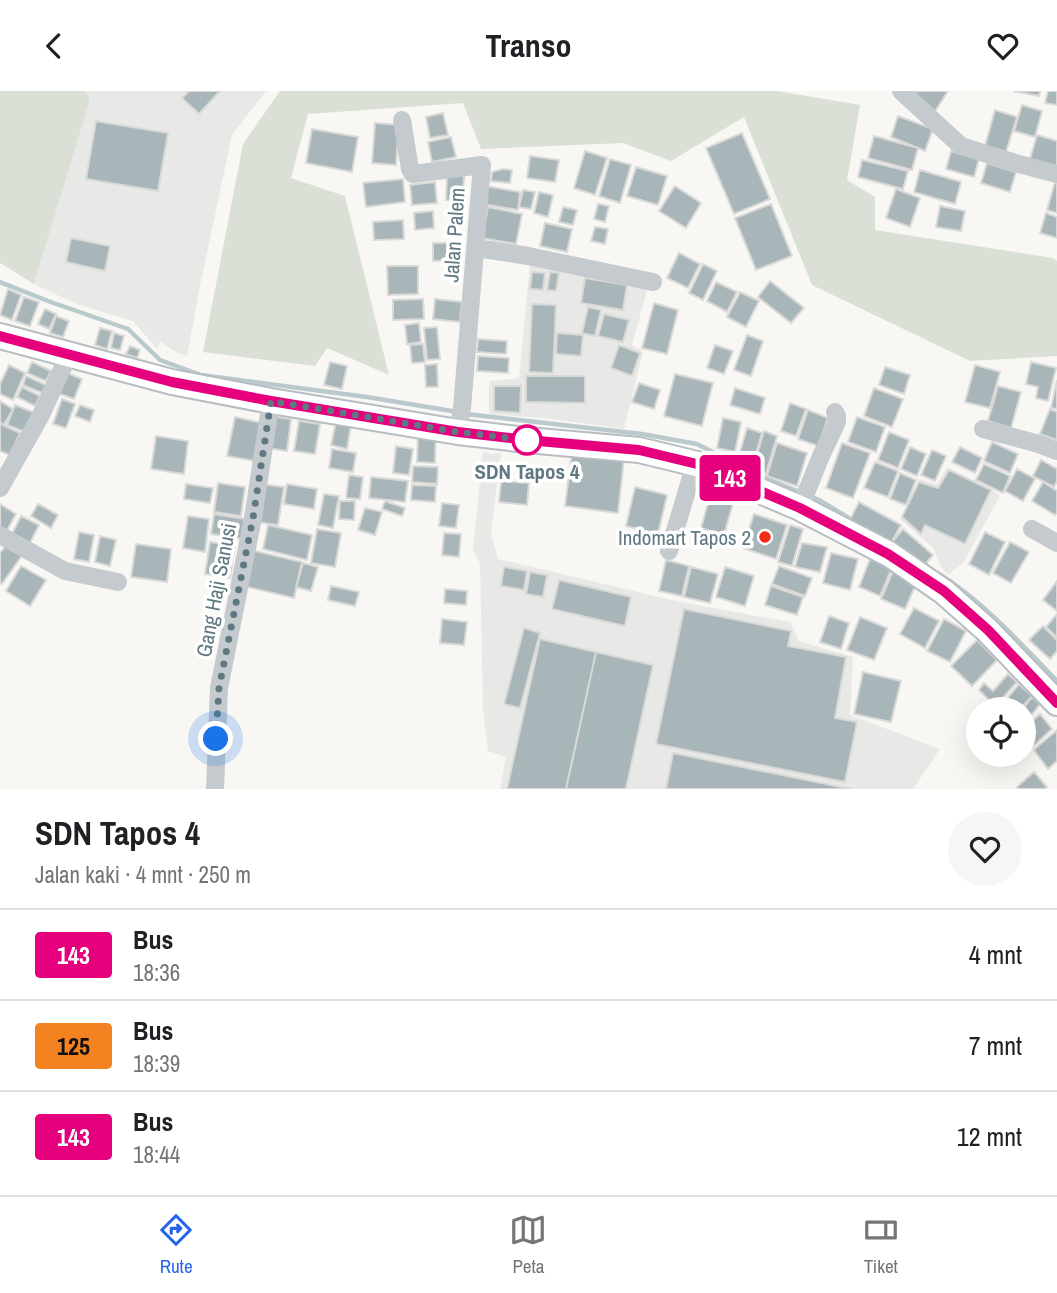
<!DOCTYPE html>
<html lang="id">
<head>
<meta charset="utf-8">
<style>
  :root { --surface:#fff; --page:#f6f6f6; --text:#202124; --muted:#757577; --line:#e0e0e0; --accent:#2563eb }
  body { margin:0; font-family:"Archivo Narrow",sans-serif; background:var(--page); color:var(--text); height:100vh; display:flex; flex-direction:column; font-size:26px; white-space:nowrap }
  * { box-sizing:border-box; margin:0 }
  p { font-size:23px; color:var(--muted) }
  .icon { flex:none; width:38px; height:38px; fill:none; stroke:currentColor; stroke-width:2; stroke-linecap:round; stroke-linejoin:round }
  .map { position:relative; height:698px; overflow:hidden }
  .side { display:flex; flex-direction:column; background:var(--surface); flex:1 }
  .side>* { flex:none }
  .badge { padding:0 14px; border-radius:5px; font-size:24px; line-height:46px }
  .fabs { position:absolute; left:966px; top:606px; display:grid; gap:14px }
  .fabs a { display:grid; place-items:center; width:70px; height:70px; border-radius:50%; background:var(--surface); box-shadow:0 7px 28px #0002; font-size:35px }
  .you { position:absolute; width:35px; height:35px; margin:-18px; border:5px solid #fff; border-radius:50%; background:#1a73e8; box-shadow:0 0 0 10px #1a73e833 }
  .map>.badge { position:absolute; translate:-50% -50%; box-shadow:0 0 0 4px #fff }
  .round { display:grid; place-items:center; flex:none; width:74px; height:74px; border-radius:37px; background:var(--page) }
  .headline { display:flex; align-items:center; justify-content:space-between; height:119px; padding:0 35px }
  h1 { font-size:33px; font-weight:800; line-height:52px }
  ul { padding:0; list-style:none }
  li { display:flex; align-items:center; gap:21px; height:91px; padding:0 35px; border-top:2px solid var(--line) }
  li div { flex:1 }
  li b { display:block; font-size:26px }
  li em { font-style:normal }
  li .badge { min-width:77px; font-weight:700; text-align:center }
  header { display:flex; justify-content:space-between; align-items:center; height:91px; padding:0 35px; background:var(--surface); font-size:32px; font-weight:800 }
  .tabs { display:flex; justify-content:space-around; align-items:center; height:98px; border-top:2px solid var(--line); background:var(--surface); font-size:19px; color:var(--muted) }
  .tabs a { display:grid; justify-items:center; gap:4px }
  .tabs .on { color:var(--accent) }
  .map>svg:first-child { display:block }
  .built { fill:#e8e9e7; fill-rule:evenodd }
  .green { fill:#dae0d5 }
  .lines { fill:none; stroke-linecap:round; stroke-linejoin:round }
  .stream { stroke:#bacacc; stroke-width:4.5 }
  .building { fill:#a8b5b9; stroke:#d9d9d7; stroke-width:2 }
  .secondary-casing { stroke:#b6bec1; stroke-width:28 }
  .minor { stroke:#c4cacd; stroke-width:18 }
  .secondary { stroke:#fff; stroke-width:24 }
  .line-casing { stroke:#fff; stroke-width:16 }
  .line { stroke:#e6007e; stroke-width:10 }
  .walk { stroke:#5f7882; stroke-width:7; stroke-dasharray:0 12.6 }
  .stop-dot { fill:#fff; stroke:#e6007e; stroke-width:3.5 }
  .poi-dot { fill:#f52b17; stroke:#fff; stroke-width:2.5 }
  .labels { text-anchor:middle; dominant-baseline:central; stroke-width:7; stroke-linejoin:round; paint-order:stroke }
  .street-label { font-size:21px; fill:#5f7882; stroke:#fff }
  .stop-label { font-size:21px; font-weight:bold; fill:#5f7882; stroke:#fff }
  .poi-label { font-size:21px; fill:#5f7882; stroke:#fff; text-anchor:end }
</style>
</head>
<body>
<header><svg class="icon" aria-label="back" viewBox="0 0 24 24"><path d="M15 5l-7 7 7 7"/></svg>Transo<svg class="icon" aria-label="heart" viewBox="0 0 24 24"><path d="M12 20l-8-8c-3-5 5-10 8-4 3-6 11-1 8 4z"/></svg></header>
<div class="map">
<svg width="1057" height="698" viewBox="0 0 1057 698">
  <rect width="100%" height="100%" fill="#f8f7f4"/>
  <!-- built -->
  <path class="built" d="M86 0H266L232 44 200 195 187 265 177 262 160 250 157 258 133 230 76 213 34 193 90 9Z
    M530 172 648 196 632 254 643 261 624 338 552 328 489 323V290L519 287ZM494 295H520V322L494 320Z
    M483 360 491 363 501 362 491 442 498 468 676 510 790 531 799 550 853 566 850 624 940 658 913 698H500L506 666 488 660 483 618 480 472 473 460Z
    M947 376 993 399 1000 405 963 472 948 484 941 476 933 457 900 428 919 388 937 393Z"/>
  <!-- green -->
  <path class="green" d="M0 0H86L90 9 34 193 0 172Z
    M280 0H778L860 14 847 89 875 106V139L1053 167 1057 170V265L970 270 812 194 744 26 671 70 623 52 481 58 463 12 308 23 291 87 345 105 389 284 327 257 315 275 203 261 243 53Z"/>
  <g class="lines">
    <!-- stream -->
    <path class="stream" d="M0 191 48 210 128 238 160 269 201 284 367 306 458 321
      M466 323 642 343 697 353 760 385 802 402
      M810 405 819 409 854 430
      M939 483C984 511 1020 552 1057 590"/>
  </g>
  <!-- building -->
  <path class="building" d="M189 0H220L199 23 182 7Z
    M913 0H948L934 22Z
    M1013 0H1040L1039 5Z
    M1048 0H1057V14L1045 12Z
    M1022 14 1042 20 1035 46 1014 40Z
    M995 19 1017 26 1006 61 985 55Z
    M443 22 448 44 430 47 426 26Z
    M898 25 933 38 925 60 891 46Z
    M96 30 168 42 158 100 86 88Z
    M375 32 399 34 396 74 372 72Z
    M312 38 358 46 352 81 306 72Z
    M742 42 770 108 734 123 706 57Z
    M1037 44 1057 50V79L1029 71Z
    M874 45 918 57 912 79 868 67Z
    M451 46 456 66 432 71 428 51Z
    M585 60 607 67 595 104 574 97Z
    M951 60 979 68 974 86 946 78Z
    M530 65 559 69 555 91 527 87Z
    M610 68 631 74 620 112 599 105Z
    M862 69 908 80 903 98 858 86Z
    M987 72 1016 81 1010 101 981 92Z
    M636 76 667 85 658 114 627 105Z
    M503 78 512 79 510 92 491 90 492 81Z
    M920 79 961 91 955 113 914 101Z
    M447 84 464 85 463 110 446 109Z
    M403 88 405 111 366 116 363 92Z
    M435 91 437 112 412 114 410 94Z
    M1055 91 1057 92V122L1047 119Z
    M485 95 520 101 518 119 482 113Z
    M675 95 701 112 686 137 659 120Z
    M896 98 920 107 910 136 886 127Z
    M523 99 535 101 531 118 519 116Z
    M539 101 553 104 548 126 534 122Z
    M598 113 609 115 605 131 594 128Z
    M771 113 792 165 756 179 735 127Z
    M940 115 965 120 961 140 936 136Z
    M488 116 522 123 516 153 482 147Z
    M563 116 577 119 573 134 559 131Z
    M433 120 434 137 415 139 414 122Z
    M1046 122 1057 126V147L1040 142Z
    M403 129 404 148 374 149 373 131Z
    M545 132 572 138 567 161 540 155Z
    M595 136 608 138 605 153 591 150Z
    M71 147 110 155 105 180 66 171Z
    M433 152H454L455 169 433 170Z
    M679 162 700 173 688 197 667 187Z
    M703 173 717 180 703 209 689 202Z
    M387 175H418V203L388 204Z
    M532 181 545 182 543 199 530 198Z
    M550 181 559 182 556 200 547 199Z
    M585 187 627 194 623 219 581 212Z
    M770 190 804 217 791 232 758 206Z
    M716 191 737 201 727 221 707 210Z
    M8 198 21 204 12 229 0 224Z
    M740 201 759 210 746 236 727 226Z
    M24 206 39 211 30 235 15 230Z
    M423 208 424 228 393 229V209Z
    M435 208 462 211 460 231 433 228Z
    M654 212 678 219 667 263 642 257Z
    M532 213 556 214 553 282 529 281Z
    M588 216 601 219 595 245 582 242Z
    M45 218 56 223 49 238 38 233Z
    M604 223 629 229 623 251 598 245Z
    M56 225 69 230 63 246 50 242Z
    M419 232 421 251 407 253 405 234Z
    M437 236 440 268 427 269 424 237Z
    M100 237 112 240 107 258 95 254Z
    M114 242 124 245 120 259 111 257Z
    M557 242 583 244 581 265 556 263Z
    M747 244 763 250 751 285 734 279Z
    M478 248 507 250 506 263 477 261Z
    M423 253 425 271 412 272 410 254Z
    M619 254 640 262 632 285 611 277Z
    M715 254 733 260 724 283 707 277Z
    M130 255 140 259 137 267 126 263Z
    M478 265 509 267 508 282 477 280Z
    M32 271 51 280 46 290 27 282Z
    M330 271 347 275 342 298 324 294Z
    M1031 271 1056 277 1048 310 1036 307 1038 296 1026 293Z
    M437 273 438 296H426L425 274Z
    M9 274 25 282 13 309 0 303V293Z
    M975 274 1000 281 990 317 965 311Z
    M885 276 910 284 904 303 879 294Z
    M65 281 82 288 74 308 57 302Z
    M675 283 713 292 702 335 664 325Z
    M26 285 46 294 42 302 23 294Z
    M526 285H585V312L526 311Z
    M1057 289V318L1051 317Z
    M639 292 660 299 654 318 632 311Z
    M494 295H521L520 322 494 320Z
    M998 295 1021 301 1011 337 988 330Z
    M22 296 40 305 35 315 17 306Z
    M735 297 765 307 760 323 730 314Z
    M874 297 903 308 892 336 864 325Z
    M62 308 75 313 66 337 53 333Z
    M0 310 13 318 4 334 0 331Z
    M790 312 806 318 796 345 781 340Z
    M15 314 33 321 25 341 7 334Z
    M80 314 94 319 90 331 75 325Z
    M1050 318 1057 321V349L1040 343Z
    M808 319 828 327 818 355 798 348Z
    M271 325 291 328 287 360 267 357Z
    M235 326 262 332 255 370 227 365Z
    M857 326 885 336 876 361 848 351Z
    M723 327 741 331 735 361 717 357Z
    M299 330 320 333 315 363 294 360Z
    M336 331 351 334 347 358 331 354Z
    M0 333 20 342 10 364 0 360Z
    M747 337 762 342 752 376 737 371Z
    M764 340 777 345 766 383 752 379Z
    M418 341 436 342 435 372 417 371Z
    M889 341 909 349 898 377 878 369Z
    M156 345 188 350 184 383 151 378Z
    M992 351 1018 363 1010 382 984 370Z
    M777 352 807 362 797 395 767 385Z
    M842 352 870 362 853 407 826 397Z
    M396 355 413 358 409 384 393 382Z
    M910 356 926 363 917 385 901 378Z
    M960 356 982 367 975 382 952 371Z
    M332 358 356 362 353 381 329 377Z
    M932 359 946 365 935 390 921 384Z
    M572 361 624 368 618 422 565 415Z
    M1041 369 1057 378V390L1054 396 1033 385Z
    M875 371 898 380 888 406 864 397Z
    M984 373 1010 385 1003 402 976 389Z
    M413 375 438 376 437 393 412 391Z
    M1017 378 1035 388 1023 410 1005 400Z
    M949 379 991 399 965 453 925 434 921 443 902 426 919 391 938 397Z
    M900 382 916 389 906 414 890 408Z
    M349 384 363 386 360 408 346 407Z
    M371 386 408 390 405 411 369 407Z
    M501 390 529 392 527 414 499 411Z
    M1043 391 1057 400V421L1055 424 1032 410Z
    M218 392 245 396 241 425 214 421Z
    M186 393 213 397 210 412 184 408Z
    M262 393 284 396 278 434 256 431Z
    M287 393 317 398 314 418 284 413Z
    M412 394 436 395 435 411 411 409Z
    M635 396 667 404 658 443 626 435Z
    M324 403 339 405 333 437 318 434Z
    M710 405 733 412 724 444 701 437Z
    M340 410H355L354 429 339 428Z
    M385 410 405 417 402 425 382 418Z
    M859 411 901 434 890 454 848 432Z
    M442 412 459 414 456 437 439 435Z
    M0 413 16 423 5 443 0 440Z
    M38 413 58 424 51 437 31 425Z
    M365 417 382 421 375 444 358 439Z
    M214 423 245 428 242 448 211 443Z
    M754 423 787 434 776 468 743 457Z
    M21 425 39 434 30 452 12 443Z
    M188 425 209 428 205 461 183 457Z
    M268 434 312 444 307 469 263 458Z
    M790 434 803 438 792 475 778 471Z
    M317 438 341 442 335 476 311 472Z
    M903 438 933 464 923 476 893 450Z
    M79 441 94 444 89 471 74 468Z
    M985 441 1005 451 989 484 969 473Z
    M444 442 461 443 459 466 442 464Z
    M100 445 116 449 110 475 95 471Z
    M210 451 235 455 230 487 205 483Z
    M1010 451 1029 461 1011 492 993 482Z
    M8 452 23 463 2 493 0 491V462Z
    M802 452 827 456 820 481 795 476Z
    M136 453 171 458 167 491 131 486Z
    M251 459 302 471 294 507 243 495Z
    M831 462 858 468 850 499 823 492Z
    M870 468 892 477 880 505 859 496Z
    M666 469 689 475 682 505 659 500Z
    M303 472 318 476 311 500 296 496Z
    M21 475 46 489 30 515 6 500Z
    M779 475 812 487 805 505 772 493Z
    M504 476 527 480 524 499 501 495Z
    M691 476 718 483 710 512 684 506Z
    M725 476 754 485 745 515 716 506Z
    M893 480 917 491 905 518 881 508Z
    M530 481 547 484 543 506 526 503Z
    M559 489 631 506 625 535 552 518Z
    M1057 490V520L1043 509Z
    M331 495 359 501 355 515 328 509Z
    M771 495 803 506 797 524 765 514Z
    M445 498 467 500 466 514 444 512Z
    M914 517 939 530 925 557 900 543Z
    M684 518 791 540 788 555 846 566 835 627 857 631 845 691 656 653Z
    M1057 523V546L1046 536Z
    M829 525 849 532 841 558 820 551Z
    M860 526 887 537 874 569 847 559Z
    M442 528 467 531 464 554 440 552Z
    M944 528 966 540 950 571 927 560Z
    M1043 535 1057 549V560L1050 568 1029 549Z
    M524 537 540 542 520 617 504 613Z
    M540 548 596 561 566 698H507Z
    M977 549 997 569 972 595 951 575Z
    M596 561 653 574 626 698H566Z
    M863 581 901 590 891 631 854 623Z
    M1008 583 1017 591 995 615 979 599 984 592 993 600Z
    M1019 593 1032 605 1020 618H999Z
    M1032 606 1040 613 1024 633 1023 618Z
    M1040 623 1052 638 1033 655 1024 646V638Z
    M978 639V658L969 647Z
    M1057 639V670L1048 678 1034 659Z
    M673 662 851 698H666Z
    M983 663H1004L993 674Z
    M1034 681 1047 696 1044 698H1019L1017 696Z"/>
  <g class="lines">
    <defs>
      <path id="secondary" d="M0 245 172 291 271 310 458 341 527 349 639 359 697 373 800 417 889 463 944 501 987 539 1057 612"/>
    </defs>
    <!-- secondary casing -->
    <use href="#secondary" class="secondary-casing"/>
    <!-- minor -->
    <path class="minor" d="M901 0 961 55 1019 73 1057 83
      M402 29 410 78 413 83 482 74 462 317 458 341
      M476 157 528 165 653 191
      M983 338 1039 353 1057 360
      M0 397 41 324 68 265
      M800 417 821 365 837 331V325L835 321
      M1032 438 1057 452
      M0 444 65 480 118 491
      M669 460 695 373
      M215 698 219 597 253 427 271 310"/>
    <!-- secondary -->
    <use href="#secondary" class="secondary"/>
  </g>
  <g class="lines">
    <defs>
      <path id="line" d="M0 245 172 291 271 310 458 341 527 349 639 359 697 373 800 417 888 463 944 500 988 539 1057 612"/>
    </defs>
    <!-- line casing -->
    <use href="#line" class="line-casing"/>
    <!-- line -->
    <use href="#line" class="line"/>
    <!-- walk -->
    <path class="walk" d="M216 648 219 597 253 427 271 310 458 341 527 349"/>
  </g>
  <!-- markers -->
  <circle class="stop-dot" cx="527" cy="349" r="14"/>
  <circle class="poi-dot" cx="765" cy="446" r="7"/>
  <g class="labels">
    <!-- street labels -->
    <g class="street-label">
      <text transform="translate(454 144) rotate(-86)">Jalan Palem</text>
      <text transform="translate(216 499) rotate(-79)">Gang Haji Sanusi</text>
    </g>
    <!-- stop labels -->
    <g class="stop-label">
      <text x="527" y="380">SDN Tapos 4</text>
    </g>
    <!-- poi labels -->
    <g class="poi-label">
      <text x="751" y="446">Indomart Tapos 2</text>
    </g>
  </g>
</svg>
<div class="fabs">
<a><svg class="icon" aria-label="locate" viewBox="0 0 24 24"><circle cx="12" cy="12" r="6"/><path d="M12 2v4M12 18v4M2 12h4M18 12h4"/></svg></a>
</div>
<div class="you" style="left:216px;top:648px"></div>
<b class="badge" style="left:730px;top:387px;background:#e6007e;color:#fff">143</b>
</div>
<section class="side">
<div class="headline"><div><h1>SDN Tapos 4</h1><p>Jalan kaki · 4 mnt · 250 m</p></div><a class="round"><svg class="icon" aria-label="heart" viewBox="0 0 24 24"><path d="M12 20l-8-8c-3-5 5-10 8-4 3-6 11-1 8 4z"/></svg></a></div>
<ul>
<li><span class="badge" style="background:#e6007e;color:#fff">143</span><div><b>Bus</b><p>18:36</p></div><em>4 mnt</em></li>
<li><span class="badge" style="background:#f58220;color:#111">125</span><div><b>Bus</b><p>18:39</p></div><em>7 mnt</em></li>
<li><span class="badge" style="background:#e6007e;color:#fff">143</span><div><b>Bus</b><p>18:44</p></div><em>12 mnt</em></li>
</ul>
</section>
<nav class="tabs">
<a class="on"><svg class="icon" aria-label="directions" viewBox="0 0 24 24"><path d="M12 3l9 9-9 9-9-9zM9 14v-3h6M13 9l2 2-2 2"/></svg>Rute</a>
<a><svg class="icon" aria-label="map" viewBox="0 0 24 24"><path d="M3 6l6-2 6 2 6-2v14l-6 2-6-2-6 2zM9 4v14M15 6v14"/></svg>Peta</a>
<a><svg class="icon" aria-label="tickets" viewBox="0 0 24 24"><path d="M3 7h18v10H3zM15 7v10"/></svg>Tiket</a>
</nav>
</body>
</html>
